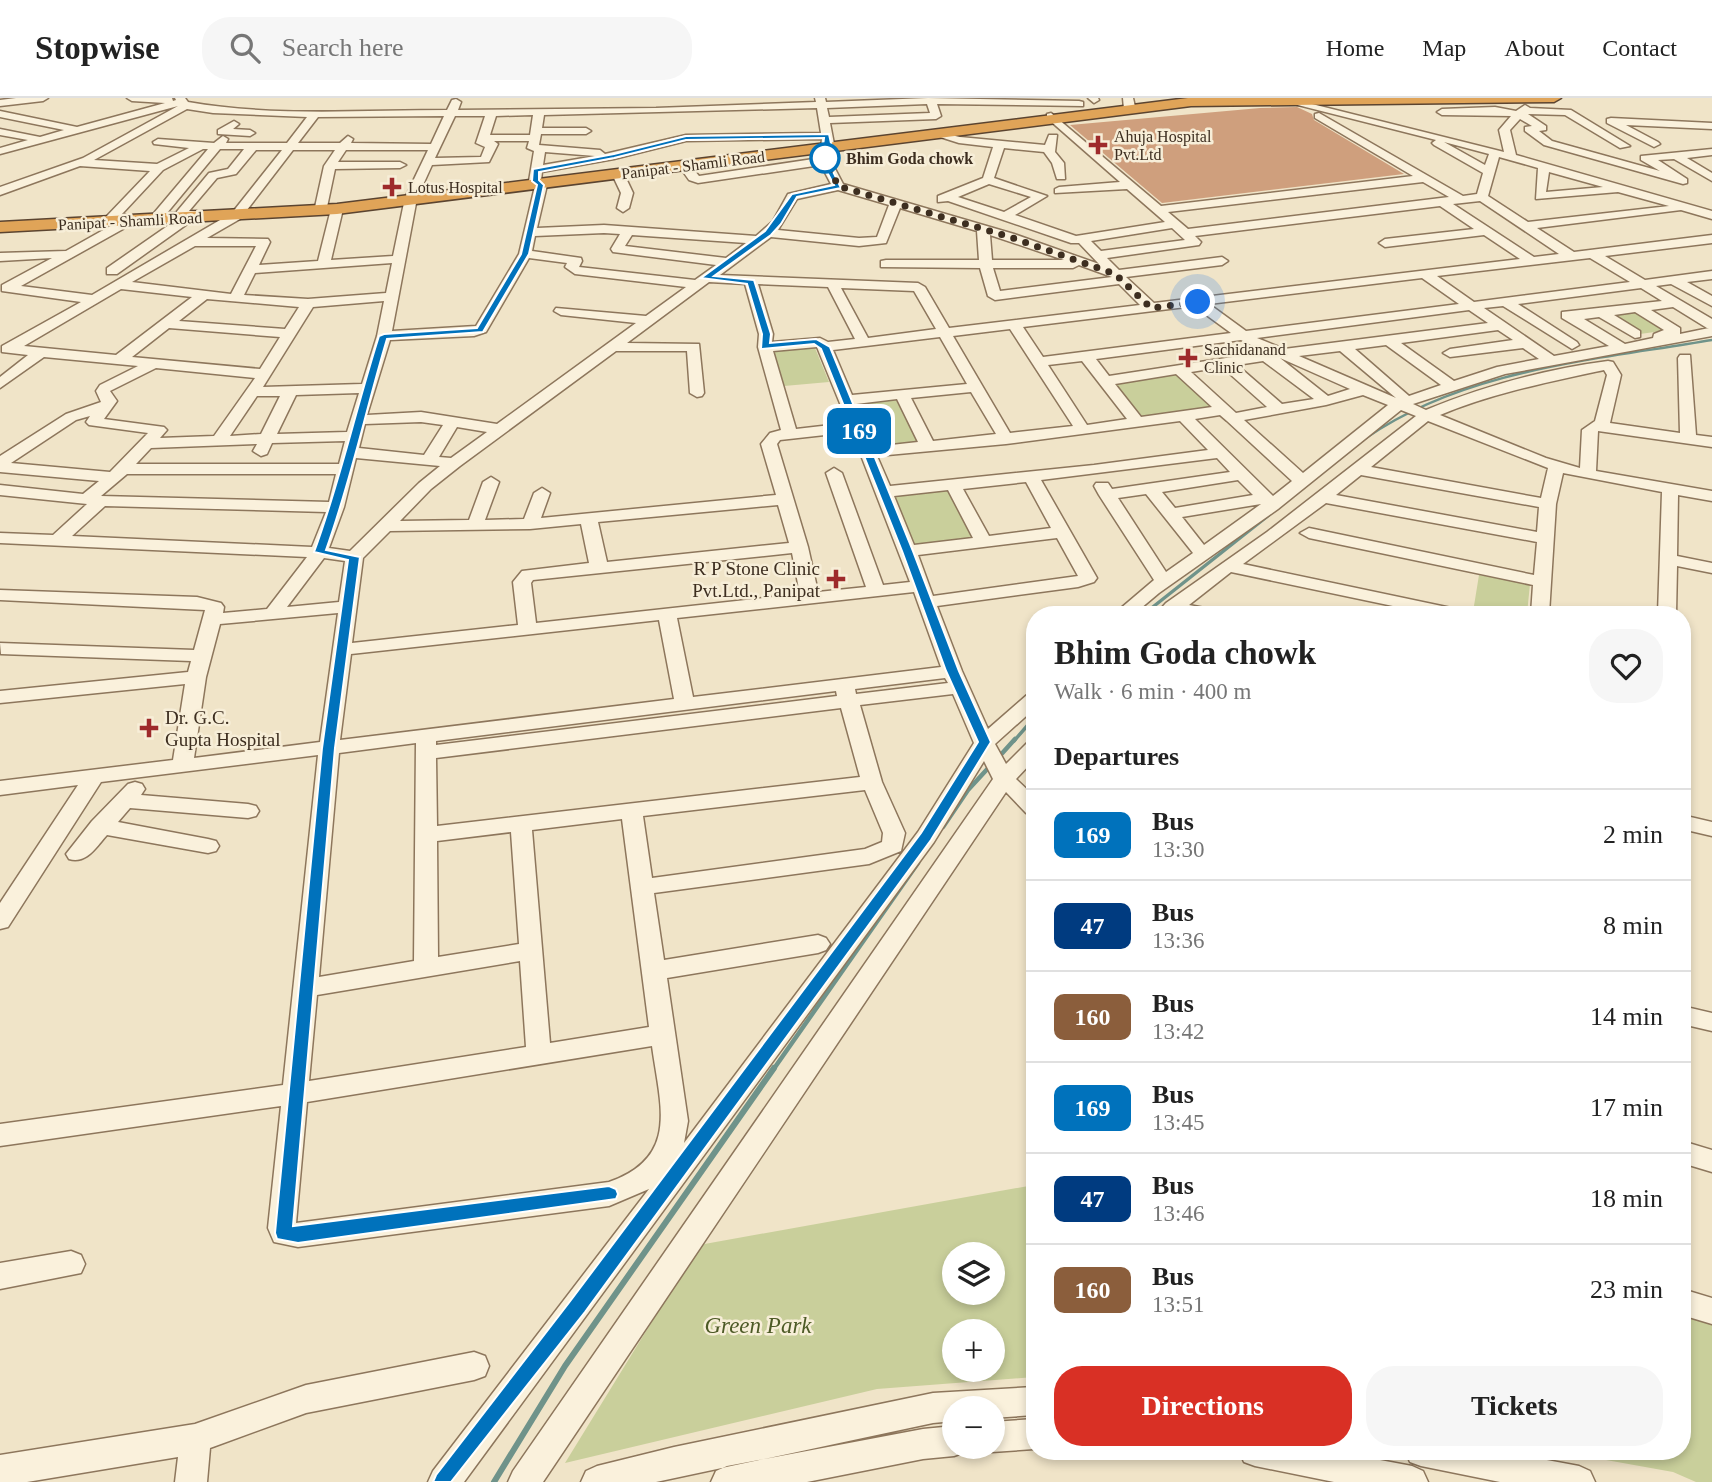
<!DOCTYPE html>
<html lang="en">
<head>
<meta charset="utf-8">
<style>
  :root { --surface:#fff; --page:#f6f6f6; --text:#222; --muted:#767676; --line:#e0e0e0; --accent:#d93025 }
  body { margin:0; font-family:Georgia,serif; background:var(--page); color:var(--text); height:100vh; display:flex; flex-direction:column; font-size:26px; white-space:nowrap }
  * { box-sizing:border-box; margin:0 }
  p { font-size:23px; color:var(--muted) }
  .icon { flex:none; width:38px; height:38px; fill:none; stroke:currentColor; stroke-width:2; stroke-linecap:round; stroke-linejoin:round }
  .map { position:relative; flex:1; overflow:hidden }
  .panel { position:absolute; left:1026px; top:508px; width:665px; height:854px; display:flex; flex-direction:column; background:var(--surface); border-radius:28px; box-shadow:0 4px 10px #0003 }
  .panel>* { flex:none }
  .badge { padding:0 14px; border-radius:10px; font-size:24px; line-height:46px }
  .buttons { position:absolute; left:942px; top:1144px; display:grid; gap:14px }
  .buttons a { display:grid; place-items:center; width:63px; height:63px; border-radius:50%; background:var(--surface); box-shadow:0 4px 10px #0003; font-size:35px }
  .you { position:absolute; width:35px; height:35px; margin:-18px; border:5px solid #fff; border-radius:50%; background:#1a73e8; box-shadow:0 0 0 10px #1a73e833 }
  .map>.badge { position:absolute; translate:-50% -50%; box-shadow:0 0 0 4px #fff }
  h2 { padding:0 28px; font-size:26px; line-height:63px }
  .round { display:grid; place-items:center; flex:none; width:74px; height:74px; border-radius:28px; background:var(--page) }
  .summary { display:flex; align-items:center; justify-content:space-between; height:119px; padding:0 28px }
  h1 { font-size:33px; font-weight:800; line-height:52px }
  .action { display:flex; gap:14px; margin-top:auto; padding:14px 28px }
  .action a { flex:1; height:80px; border-radius:28px; background:var(--accent); color:#fff; font-size:28px; font-weight:800; line-height:80px; text-align:center }
  .action a+a { background:var(--page); color:var(--text) }
  ul { padding:0; list-style:none }
  li { display:flex; align-items:center; gap:21px; height:91px; padding:0 28px; border-top:2px solid var(--line) }
  li div { flex:1 }
  li b { display:block; font-size:26px }
  li em { font-style:normal }
  li .badge { min-width:77px; font-weight:700; text-align:center }
  header { display:flex; align-items:center; gap:42px; box-sizing:border-box; height:98px; padding:0 35px; background:var(--surface); border-bottom:2px solid var(--line) }
  header strong { font-size:33px }
  nav { display:flex; gap:38px; margin-inline-start:auto; font-size:24px }
  .search { width:490px; height:63px; background:var(--page); display:flex; align-items:center; gap:18px; box-sizing:border-box; padding:0 24px; border-radius:28px; color:var(--muted); font-size:26px }
  .map>svg:first-child { display:block }
  .green { fill:#c9cf9b; fill-rule:evenodd }
  .lines { fill:none; stroke-linecap:round; stroke-linejoin:round }
  .stream-far3 { stroke:#6f938a; stroke-width:2.5 }
  .stream-far2 { stroke:#6f938a; stroke-width:3.5 }
  .stream-far1 { stroke:#6f938a; stroke-width:4.5 }
  .stream { stroke:#6f938a; stroke-width:6 }
  .building { fill:#cf9f7d }
  .minor-casing { stroke:#8d765c; stroke-width:3 }
  .highway-casing { stroke:#5b4430; stroke-width:3 }
  .minor { fill:#faf1dc; fill-rule:evenodd }
  .highway { fill:#e0a458; fill-rule:evenodd }
  .line { fill:#0072bc; stroke:#fff; stroke-width:2 }
  .walk { stroke:#3d2e20; stroke-width:7; stroke-dasharray:0 12.6 }
  .poi-dot { fill:#9e2a2b; stroke:#f7eed8; stroke-width:2.5 }
  .stop-dot { fill:#fff; stroke:#0072bc; stroke-width:3.5 }
  .labels { text-anchor:middle; dominant-baseline:central; stroke-width:5; stroke-linejoin:round; paint-order:stroke }
  .far-poi-label { font-size:16px; fill:#3d2e20; stroke:#f7eed8; text-anchor:start }
  .far-stop-label { font-size:16px; font-weight:bold; fill:#3d2e20; stroke:#f7eed8; text-anchor:start }
  .far-street-label { font-size:16px; fill:#3d2e20; stroke:#f7eed8 }
  .poi-label { font-size:19px; fill:#3d2e20; stroke:#f7eed8; text-anchor:end }
  .near-park-label { font-size:23px; font-style:italic; fill:#4d5a26; stroke:#f7eed8 }
</style>
</head>
<body>
<header>
<strong>Stopwise</strong>
<div class="search"><svg class="icon" aria-label="search" viewBox="0 0 24 24"><circle cx="10" cy="10" r="6"/><path d="M15 15l6 6"/></svg>Search here</div>
<nav><a>Home</a><a>Map</a><a>About</a><a>Contact</a></nav>
</header>
<div class="map">
<svg width="1712" height="1384" viewBox="0 0 1712 1384">
  <rect width="100%" height="100%" fill="#f0e4c8"/>
  <!-- green -->
  <path class="green" d="M1640 213 1669 232 1640 236 1611 217Z
    M815 250 829 284 784 288 771 254Z
    M1180 276 1213 310 1143 319 1113 285Z
    M897 302 919 346 874 351 854 306Z
    M949 392 973 442 915 448 893 398Z
    M1479 477 1530 486 1527 516 1473 514Z
    M1034 1087V1279L877 1291 565 1365 699 1147ZM954 1157H992V1195H954ZM954 1234H992V1272H954Z
    M1682 1213 1712 1222V1384H1696L1673 1374 1556 1353H1682Z"/>
  <g class="lines">
    <!-- stream-far3 -->
    <path class="stream-far3" d="M1366 340C1466 271 1595 262 1712 242"/>
    <!-- stream-far2 -->
    <path class="stream-far2" d="M1144 516 1269 417
      M1014 643 1034 620"/>
    <!-- stream-far1 -->
    <path class="stream-far1" d="M997 661 1015 641
      M943 729 968 692 991 667
      M773 972 918 765"/>
    <!-- stream -->
    <path class="stream" d="M494 1384 565 1268 774 970"/>
  </g>
  <!-- building -->
  <path class="building" d="M1297 9 1312 16 1314 22 1404 76 1162 105 1070 27 1260 10Z"/>
  <g class="lines">
    <defs>
      <path id="minor" d="M16 0H48L43 3 0 8V2Z
        M127 0H172L173 3 176 2 175 0H185L188 4C273 19 362 12 447 12L452 2 456 1 461 4 458 12 656 10 816 4 815 0H825L826 4 928 0 1079 3 1083 4V8L937 6 941 18 936 21 830 25 834 46 831 63 843 86 1014 136 1099 166 1079 145H1071L948 103 938 104V98L983 80 993 49 959 45 937 38V34L960 39 1045 47 1049 37H1057L1055 54 1064 65 1065 81H1057L1052 65 1044 54 1004 50 994 80 1047 98 1015 117 1076 138 1165 124 1127 91 1055 95V91L1059 89 1120 84 1047 20V16L1051 15 1161 108 1413 78 1315 20V16L1319 15 1463 98 1477 96 1483 75 1434 47 1432 45 1436 42 1270 0H1288L1504 54 1499 32 1511 18 1442 17 1437 14 1442 11 1495 9 1516 13 1525 7 1530 10 1571 12 1630 48 1620 50 1565 17 1528 16 1546 28V32L1539 33 1552 43 1660 73 1641 62V58L1712 51V57L1687 60 1712 75V83L1674 61 1658 62 1687 81V85L1683 86 1544 47 1525 33V29L1532 28 1520 21 1510 32 1516 57 1712 113V121L1681 112 1537 130 1574 154 1712 137V145L1605 158 1645 182 1712 173V181L1687 184 1712 198V208L1671 186 1656 188 1712 221V238L1505 276 1413 306 1426 312C1484 288 1547 271 1608 263L1613 264 1621 277 1610 325 1680 335 1678 260 1680 257H1690L1696 337 1712 339V349L1598 333 1596 373 1712 393V403L1678 397 1677 458 1712 465V475L1677 468 1676 516H1658L1662 394 1563 375 1556 406 1549 516H1531L1533 487 1309 440 1300 435 1309 430 1534 477 1537 444 1326 405 1243 466 1456 511 1462 512 1465 516H1431L1231 474 1189 507 1215 512 1218 516H1156L1166 505 1267 434 1416 318 1401 312 1278 411 1159 495 1134 516H1114L1154 482 1099 397 1094 388 1096 385H1108L1112 391 1230 374 1217 360 1041 382 1097 480 1094 484 1078 489 937 508 962 573 988 631 1027 597 1034 595V611L995 646 1006 666 1027 645 1034 644V662L1016 681 1034 698V717L1026 715 1006 694 543 1384H508L513 1373 993 681 984 663 934 744 464 1384H428L433 1373 649 1091 609 1108 298 1149 274 1144 268 1130 281 1008 0 1048V1026L283 987 318 657 101 684 8 829 0 831V805L78 687 0 697V683L173 662 185 586 0 605V593L188 574 191 563 1 556 0 545 194 552 205 512 0 502V492L197 499 221 505 224 509 223 515 267 511 307 459 0 445V435L53 437 87 406 0 397V387L83 396 99 383 0 374V358L66 316 101 304 96 293 100 287 138 268 44 259 0 290V279L28 257 2 254V248L81 204 2 193V187L52 160 0 163V155L66 153 114 126 115 123 105 120 150 73 80 68 0 97V89L83 60 178 8 0 56V50L28 42 0 37V31L40 39 64 32 0 19V13L77 29 165 5 132 3ZM927 6 930 15 829 19 827 10ZM817 10 821 35 686 37 605 56 600 52 539 47 541 36H586L591 33 586 30H542L544 17ZM187 11 213 15 307 19 287 45H226L228 41 223 38 214 45 158 41 153 44 154 46 189 50 157 66 94 62ZM533 17 530 37H490L496 18ZM444 18 431 46 351 45 353 41 348 38 340 45H298L318 19ZM455 18H485L476 45 485 49 481 59 435 60ZM822 41 820 60 699 78 689 66 679 68 689 82 698 85 821 67 831 86 788 96 773 123 756 138 604 127 537 130 547 87 541 82 542 74 614 61 686 43ZM494 43H529L527 50 534 53 529 83 535 88 519 156 476 228 392 233 417 100 432 67 489 64 498 46ZM1444 44 1489 56 1485 67ZM203 51H208L154 115V121H162L220 51H244L228 71 209 75 174 117 179 120 107 170V176H117L197 119V113H189L217 80 236 76 256 52H282L232 115 92 197 21 188 123 131 129 119 122 116 163 72ZM293 52H335L324 68 315 109 321 113 327 109 335 71 400 70 406 67 400 64H338L346 52H428L405 100 393 158 331 162 343 111 337 107 331 111 318 163 259 167 270 144 268 141 207 140 240 121ZM545 54 595 58 543 67ZM1499 59 1538 70 1536 101 1618 94 1669 108 1528 124 1488 98ZM1549 74 1603 89 1546 94ZM1423 84 1449 99 1188 131 1168 114ZM989 86 1031 99 1004 114 958 99ZM838 92 889 107 877 139 859 140 778 132 797 101ZM1480 103 1559 156 1534 159 1453 106ZM1440 108 1474 131 1385 141 1379 145 1385 149 1484 137 1520 161 1154 205 1126 179 1222 167 1228 163 1222 159 1119 172 1107 160 1199 147 1201 144 1195 138ZM900 110 977 133 979 162H886L881 163V169L980 170 988 198 995 202 1119 186 1140 207 949 230 925 189 918 185 720 177 771 139 859 148 886 145ZM1172 130 1185 142 1101 153 1091 143ZM604 135 620 136 611 151 613 154 716 167 695 182 579 169 582 163 581 160 532 153 535 138ZM632 137 746 145 726 160 625 148ZM990 137 1064 162H992ZM195 148H256L231 196 132 184ZM529 160 567 165 565 169 575 176 686 189 646 218 556 210 554 213 561 217 636 225 497 326 421 314 367 317 390 242 474 238 486 234ZM1590 160 1630 184 1474 204 1437 178ZM392 165 386 195 308 201 244 197 255 175ZM1079 167 1112 179 1000 193 993 170H1073ZM1422 180 1459 206 1246 233 1209 206ZM709 184 745 186 759 236 758 249 781 332 770 335 761 346 776 397 541 420 550 395 542 390 534 395 524 421 485 422 499 384 491 379 483 384 469 422 400 423 431 391 460 368 616 253H687L690 295 697 299 702 298 704 295 699 246 627 245ZM758 186 828 189 855 241 828 244 820 240 772 244 773 236ZM841 190 914 193 936 231 868 240ZM1641 190 1662 203 1562 214V220L1609 248 1554 258 1484 210 1503 208 1572 251 1579 247 1577 244 1518 206ZM121 191 192 199 116 257 24 248ZM207 201 299 209 285 231 179 223ZM384 203 377 238 362 286 263 289 313 209ZM1194 208 1231 235 1043 259 1023 229ZM1673 209 1707 230H1709L1680 236V230L1651 212ZM1469 212 1488 225 1284 251 1257 240ZM1635 214 1664 232 1654 236 1653 240 1625 246 1584 221 1599 219 1635 240 1640 239V233L1614 217ZM169 230 280 239 260 271 132 259ZM1010 231 1073 328 1010 335 953 238ZM1498 232 1513 242 1450 251 1443 255 1450 259 1523 250 1539 261 1497 269 1454 283 1401 245ZM940 239 967 286 852 297 833 252ZM1241 242 1265 254 1109 278 1096 261ZM1386 247 1441 287 1409 298 1355 251ZM817 249 848 325 796 331 773 253ZM1340 253 1396 300 1299 258ZM1280 260 1350 291 1328 298ZM1082 263 1127 321 1087 327 1048 267ZM1263 263 1314 301 1282 306 1237 267ZM1222 269 1267 309 1236 315 1191 274ZM156 270 255 280 214 338 160 340 167 332 164 329 104 321 117 303 110 293ZM1604 272 1607 277 1595 323 1582 332 1580 370 1546 360 1440 317C1493 295 1548 284 1604 272ZM1176 276 1212 309 1141 319 1115 286ZM971 294 996 336 933 343 911 300ZM359 295 347 334 277 336 296 297ZM1363 297 1388 307 1303 375 1244 322 1326 307ZM257 298H280L261 336 230 338ZM897 301 918 344 873 349 856 306ZM1220 317 1227 323 1292 383 1273 398 1195 321ZM90 318 86 324 89 327 148 335 110 374 11 365 76 322ZM1180 323 1208 352 1094 367 890 388 877 358 1006 346ZM1428 323 1548 370 1541 400 1371 369ZM421 324 443 327 424 357 359 350 365 326ZM457 329 487 334 451 360 439 359ZM852 334 910 484 883 487 842 375 834 370 826 375 866 489 818 494 808 449 777 346 780 342ZM345 343 339 366H136L151 350 257 346 253 353 261 358 267 356 272 345ZM356 360 440 368 419 385 350 453 329 450 344 409ZM127 376H336L329 404 101 398ZM1361 377 1539 409 1537 434 1336 397ZM1238 382 1253 397 1175 410 1162 394ZM1026 384 1051 430 989 438 963 391ZM948 392 973 440 914 447 894 398ZM1146 396 1193 455 1166 474 1118 400ZM1261 406 1204 447 1182 419ZM778 407 789 445 607 464 598 424ZM105 408 326 414 312 449 72 438ZM581 426 589 465 522 473 513 484 518 527 352 545 363 460 390 433 530 431ZM1057 440 1078 478 933 498 918 457ZM792 455 800 496 536 525 531 485 533 482ZM324 460 345 463 339 504 287 509ZM914 494 941 569 693 599 677 520ZM338 515 320 644 194 660 206 579 220 526ZM659 522 674 601 340 642 351 556ZM945 580 948 585 856 596 855 591ZM836 593 837 598 436 647V643ZM953 596 974 645 918 734 684 1045 688 1023 667 880 818 855 826 852 830 846 826 840 818 837 664 862 654 795 869 766 901 753 905 735 882 684 860 607ZM841 610 860 679 437 728 436 660ZM416 645 414 863 319 879 339 655ZM865 692 883 735 882 744 865 751 652 780 643 718ZM622 721 649 929 550 945 532 732ZM511 734 519 846 438 859 437 743ZM520 863 526 949 309 983 317 897ZM652 948C660 1007 680 1059 609 1084L296 1125 307 1004Z
        M1088 0H1098L1099 2 1094 5Z
        M1123 0H1133L1136 13 1124 11Z
        M1611 20 1712 25V31L1626 27 1658 44 1660 46 1654 49 1607 25V21Z
        M234 23 239 26 233 31 250 32 255 35 250 38 218 36V32Z
        M618 73 624 76 633 95 629 110 623 114 617 110 621 95 612 76Z
        M135 684 142 686 145 691 141 697 248 706 256 708 259 713 256 718 248 720 130 710 118 724 208 741 216 743 219 748 216 753 208 755 107 737C96 749 87 766 69 761L66 756 92 723 128 686Z
        M1682 717 1712 724V738L1682 731Z
        M1682 908 1712 915V933L1682 926Z
        M1682 1043 1712 1052V1074L1682 1065Z
        M71 1153 81 1157 85 1166 81 1175 0 1191V1165Z
        M1682 1191 1712 1200V1226L1682 1217Z
        M474 1254 485 1258 489 1268 485 1278 474 1282 306 1315 210 1350 207 1384H175L178 1359 27 1384H0V1357L195 1326 306 1287Z
        M1034 1289V1317L992 1320V1311H954V1323L933 1325 656 1384H581L586 1373 597 1368 674 1349 933 1295Z
        M1034 1321V1351L992 1354 981 1350 992 1349V1324Z
        M954 1328V1349H967L965 1354 954 1358 923 1361 807 1384H711L716 1373 727 1368 923 1331Z
        M1239 1353H1332L1412 1368 1423 1373 1428 1384H1334L1255 1368 1244 1364Z
        M1405 1353H1498L1579 1368 1590 1373 1595 1384H1500L1421 1368 1410 1364Z"/>
      <path id="highway" d="M1188 0H1561L1554 4 1191 8 337 116 0 134V124L337 106Z"/>
    </defs>
    <!-- minor casing -->
    <use href="#minor" class="minor-casing"/>
    <!-- highway casing -->
    <use href="#highway" class="highway-casing"/>
    <!-- minor -->
    <use href="#minor" class="minor"/>
    <!-- highway -->
    <use href="#highway" class="highway"/>
  </g>
  <!-- line -->
  <path class="line" d="M829 36 832 50 828 63 841 90 797 99 781 126 771 137 714 178 754 182 771 236 770 245 816 241 830 249 913 453 959 573 991 644 931 742 585 1214 451 1384H433L436 1377 571 1202 921 735 978 644 946 573 902 453 821 251 814 246 761 251 762 236 747 186 701 180 765 133 792 96 834 87 821 63 824 40 686 42 614 60 539 74V82L544 87 529 156 483 234 387 241C366 311 351 383 326 452L360 459 335 650 293 1128 609 1088 616 1091 618 1096 616 1101 298 1145 277 1141 275 1135 322 650 348 462 314 454C340 384 356 310 379 238L384 236 477 230 521 156 537 87 532 83 533 71 614 56 686 38Z"/>
  <g class="lines">
    <!-- walk -->
    <path class="walk" d="M825 60 838 88 1010 139 1115 176 1151 210 1198 204"/>
  </g>
  <!-- markers -->
  <g class="poi-dot">
    <path d="M1094.5 36.5h7v7h7v7h-7v7h-7v-7h-7v-7h7z"/>
    <path d="M388.5 78.5h7v7h7v7h-7v7h-7v-7h-7v-7h7z"/>
    <path d="M1184.5 249.5h7v7h7v7h-7v7h-7v-7h-7v-7h7z"/>
    <path d="M832.5 470.5h7v7h7v7h-7v7h-7v-7h-7v-7h7z"/>
    <path d="M145.5 619.5h7v7h7v7h-7v7h-7v-7h-7v-7h7z"/>
  </g>
  <circle class="stop-dot" cx="825" cy="60" r="14"/>
  <g class="labels">
    <!-- far-poi labels -->
    <g class="far-poi-label">
      <text x="1114" y="38">Ahuja Hospital<tspan x="1114" dy="18">Pvt.Ltd</tspan></text>
      <text x="408" y="89">Lotus Hospital</text>
      <text x="1204" y="251">Sachidanand<tspan x="1204" dy="18">Clinic</tspan></text>
    </g>
    <!-- far-stop labels -->
    <g class="far-stop-label">
      <text x="846" y="60">Bhim Goda chowk</text>
    </g>
    <!-- far-street labels -->
    <g class="far-street-label">
      <text transform="translate(693 67) rotate(-7)">Panipat - Shamli Road</text>
      <text transform="translate(130 123) rotate(-3)">Panipat - Shamli Road</text>
    </g>
    <!-- poi labels -->
    <g class="poi-label">
      <text x="820" y="470">R P Stone Clinic<tspan x="820" dy="22">Pvt.Ltd., Panipat</tspan></text>
      <text x="165" y="619" text-anchor="start">Dr. G.C.<tspan x="165" dy="22">Gupta Hospital</tspan></text>
    </g>
    <!-- near-park labels -->
    <g class="near-park-label">
      <text x="758" y="1227">Green Park</text>
    </g>
  </g>
</svg>
<div class="buttons">
<a><svg class="icon" aria-label="layers" viewBox="0 0 24 24"><path d="M12 4l9 5-9 5-9-5zM3 14l9 5 9-5"/></svg></a>
<a>+</a>
<a>−</a>
</div>
<div class="you" style="left:1198px;top:204px"></div>
<b class="badge" style="left:859px;top:333px;background:#0072bc;color:#fff">169</b>
<section class="panel">
<div class="summary"><div><h1>Bhim Goda chowk</h1><p>Walk · 6 min · 400 m</p></div><a class="round"><svg class="icon" aria-label="heart" viewBox="0 0 24 24"><path d="M12 20l-8-8c-3-5 5-10 8-4 3-6 11-1 8 4z"/></svg></a></div>
<h2>Departures</h2>
<ul>
<li><span class="badge" style="background:#0072bc;color:#fff">169</span><div><b>Bus</b><p>13:30</p></div><em>2 min</em></li>
<li><span class="badge" style="background:#003b80;color:#fff">47</span><div><b>Bus</b><p>13:36</p></div><em>8 min</em></li>
<li><span class="badge" style="background:#8b5e3c;color:#fff">160</span><div><b>Bus</b><p>13:42</p></div><em>14 min</em></li>
<li><span class="badge" style="background:#0072bc;color:#fff">169</span><div><b>Bus</b><p>13:45</p></div><em>17 min</em></li>
<li><span class="badge" style="background:#003b80;color:#fff">47</span><div><b>Bus</b><p>13:46</p></div><em>18 min</em></li>
<li><span class="badge" style="background:#8b5e3c;color:#fff">160</span><div><b>Bus</b><p>13:51</p></div><em>23 min</em></li>
</ul>
<div class="action"><a>Directions</a><a>Tickets</a></div>
</section>
</div>
</body>
</html>
